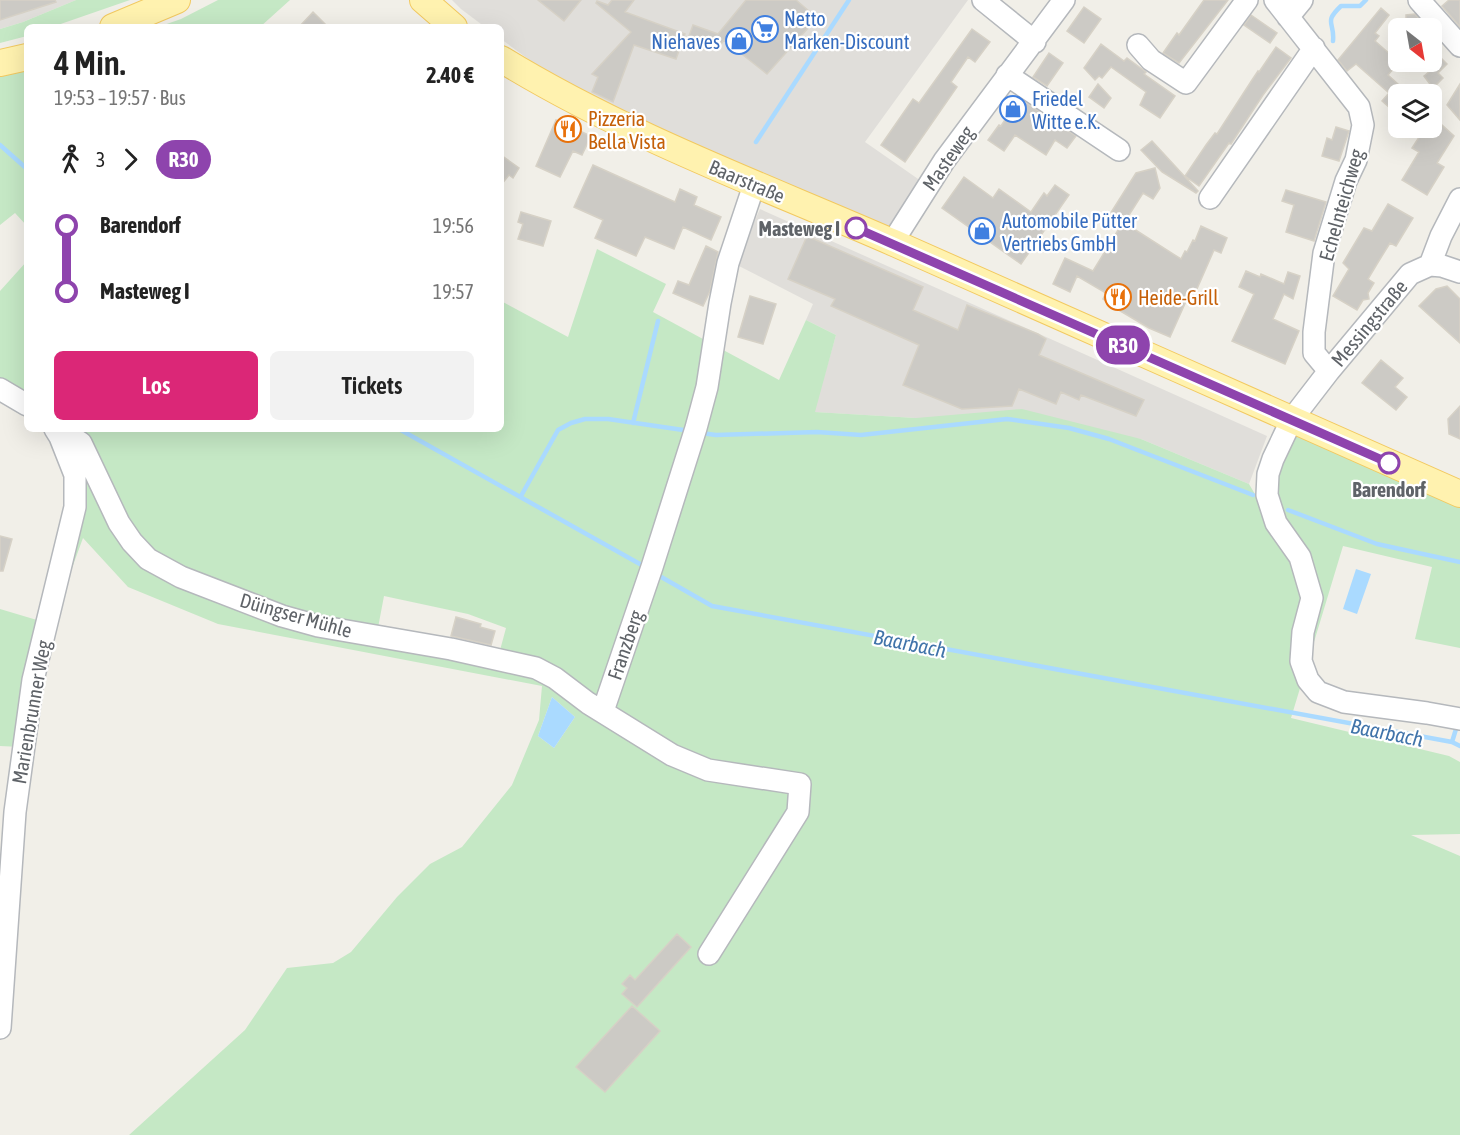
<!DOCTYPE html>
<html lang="de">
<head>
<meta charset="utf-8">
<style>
  :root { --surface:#fff; --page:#f2f2f2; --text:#222; --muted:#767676; --accent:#db2777 }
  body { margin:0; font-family:"Asap Condensed",sans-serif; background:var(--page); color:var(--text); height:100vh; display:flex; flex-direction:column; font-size:22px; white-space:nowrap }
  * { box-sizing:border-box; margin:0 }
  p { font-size:20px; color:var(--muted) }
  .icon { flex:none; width:33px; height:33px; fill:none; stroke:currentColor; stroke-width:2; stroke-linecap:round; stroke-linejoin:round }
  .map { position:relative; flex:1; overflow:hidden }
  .sheet { position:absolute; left:24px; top:24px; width:480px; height:408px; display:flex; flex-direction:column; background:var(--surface); border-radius:9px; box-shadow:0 6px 24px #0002 }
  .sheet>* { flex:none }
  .badge { padding:0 12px; border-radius:20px; font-size:21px; line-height:39px }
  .needle { width:39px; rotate:149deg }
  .buttons { position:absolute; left:1388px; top:18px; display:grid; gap:12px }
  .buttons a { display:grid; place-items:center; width:54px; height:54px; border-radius:9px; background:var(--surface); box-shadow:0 6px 24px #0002; font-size:30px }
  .map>.badge { position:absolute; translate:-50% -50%; box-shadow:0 0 0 3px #fff }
  .legs { display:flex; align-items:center; gap:9px; height:66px; padding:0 30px; font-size:20px }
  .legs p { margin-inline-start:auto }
  .summary { display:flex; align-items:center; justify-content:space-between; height:102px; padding:0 30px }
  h1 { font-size:33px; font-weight:600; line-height:45px }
  .action { display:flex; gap:12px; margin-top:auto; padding:12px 30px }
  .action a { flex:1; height:69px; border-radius:9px; background:var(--accent); color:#fff; font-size:24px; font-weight:600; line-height:69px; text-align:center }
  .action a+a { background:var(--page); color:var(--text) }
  ul { padding:0 30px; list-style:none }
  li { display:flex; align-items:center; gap:21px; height:66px; font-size:22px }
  li i { display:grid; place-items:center; width:9px; height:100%; margin:0 8px; background:currentColor }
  li i::after { content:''; width:15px; height:15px; margin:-8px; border:4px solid; border-radius:50%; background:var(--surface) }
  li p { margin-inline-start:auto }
  li:first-child i { background:linear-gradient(#0000 50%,currentColor 0) }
  li:last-child i { background:linear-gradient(currentColor 50%,#0000 0) }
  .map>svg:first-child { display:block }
  .industrial { fill:#e0deda }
  .green { fill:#c5e8c5; fill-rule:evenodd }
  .water { fill:#aadaff }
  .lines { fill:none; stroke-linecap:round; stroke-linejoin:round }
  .stream { stroke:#aadaff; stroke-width:4.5 }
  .building { fill:#cccac5; stroke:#d6d1c6; stroke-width:1.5 }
  .minor-casing { stroke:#b5b8bc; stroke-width:24 }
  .major-casing { stroke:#f2c960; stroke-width:28 }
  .minor { stroke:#fff; stroke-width:21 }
  .major { stroke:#fff2af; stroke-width:26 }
  .line-1-casing { stroke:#fff; stroke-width:14 }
  .line-1 { stroke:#8e44ad; stroke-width:9 }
  .stop-1-dot { fill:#fff; stroke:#8e44ad; stroke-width:3 }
  .labels { text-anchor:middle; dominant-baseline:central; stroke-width:4.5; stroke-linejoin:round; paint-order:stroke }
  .shop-label { font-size:20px; fill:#366cbe; stroke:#fff; text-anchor:start }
  .food-label { font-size:20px; fill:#c56008; stroke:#fff; text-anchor:start }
  .street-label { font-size:20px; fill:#5f6368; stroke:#fff }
  .stop-label { font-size:20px; font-weight:bold; fill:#5f6368; stroke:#fff; text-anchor:end }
  .water-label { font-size:21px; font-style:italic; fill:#4174aa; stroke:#fff }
</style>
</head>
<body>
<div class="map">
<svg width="1460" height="1135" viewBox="0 0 1460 1135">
  <rect width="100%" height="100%" fill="#f1efe8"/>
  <!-- industrial -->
  <path class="industrial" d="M0 0H76L23 22 0 29Z
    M452 0H968L865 142 921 181 890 230 639 122 550 75 501 39V27H485L461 9Z
    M760 209 1267 436 1249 484 1141 439 916 418 814 412 836 335 806 320 813 304 735 264Z"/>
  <!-- green -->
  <path class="green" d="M76 0H130L52 27H27V36L0 43V29L23 22Z
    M218 0H290L260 27H158L181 19Z
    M27 69V226L15 213 0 225V77Z
    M597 249 666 284 653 312 779 380 806 320 836 335 815 412 916 418 1022 409 1141 439 1249 484 1262 506 1296 435 1460 489V648L1415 639 1432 567 1343 546 1291 718 1449 756 1460 762V834L1411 835 1460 856V1135H129L245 1030 287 968 333 963 351 952 397 897 430 864 462 847 512 785 539 720 542 686 218 624 128 587 83 538 50 628 79 510 80 475 65 440 71 441 80 447 102 499 118 528 132 547 149 564 182 582 280 620 537 673 596 713 641 740 643 736 557 676 536 664 499 654 506 628 468 614 384 596 377 633 285 612 282 616 181 577 148 559 132 542 119 523 81 443 72 437H60L55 429H501V301L568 337ZM552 697 575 717 554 748 538 736Z
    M27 261V405L0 389V291Z
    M0 609 47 623 21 747 0 746Z"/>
  <!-- water -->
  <path class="water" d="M1356 569 1371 574 1357 614 1343 609Z
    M552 697 575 717 554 748 538 736Z"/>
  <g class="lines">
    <!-- stream -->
    <path class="stream" d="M1333 41C1335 22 1323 23 1341 6H1360L1366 0
      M756 142 849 0
      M0 145 27 169
      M633 423 658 321
      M399 429 647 568
      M701 433 716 435 817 432 861 435 1007 419 1069 428 1109 439 1253 495
      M521 496 558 430 571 423 585 419H608L690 431
      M1288 510 1377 544 1460 562
      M656 574 712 606 1452 742 1460 746
      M1452 742 1456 729"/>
  </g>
  <!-- building -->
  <path class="building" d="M0 0H55L56 2 0 20Z
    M538 0H581L564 21Z
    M612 0H634L625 12 685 34 676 59 634 45 613 102 592 92 598 77 592 74 631 32 596 3 597 1 608 5Z
    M746 0H796L817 18 767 74 724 40 719 47 689 36 693 25 718 34Z
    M1204 0H1228L1179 63 1163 53 1177 33 1179 35Z
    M1449 0H1460V27L1442 6Z
    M1084 7 1101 19 1084 43 1067 31Z
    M1381 8 1389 15 1375 33 1379 36 1375 41 1399 62 1388 75 1409 94H1398V115L1382 101 1389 93 1356 64 1347 71 1338 60Z
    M313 12 328 27H299Z
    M1415 14 1427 28H1398L1406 20V15Z
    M1251 15 1277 33 1270 43 1244 25Z
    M972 29 990 42 975 62 968 57 951 82 957 87 905 162 881 145 913 99 919 103Z
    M1101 44 1124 61 1127 58 1146 72 1144 74 1175 96 1160 118 1140 105 1146 92 1111 67 1102 78 1099 76 1095 80 1084 68Z
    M1276 47 1291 58 1263 95 1231 144 1229 143 1199 186 1185 176 1206 145 1215 133 1217 134 1252 80 1258 71 1259 72Z
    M1431 48 1447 64 1438 73 1443 78 1433 88 1424 76 1430 71 1420 62H1431Z
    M1049 53 1063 63 1047 86 1033 77Z
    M1098 84 1111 98 1104 108 1089 97Z
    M1460 84V120L1447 105Z
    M1019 98 1076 136 1067 148 1055 140 1046 155 1015 135 1004 151 988 140 999 125 1001 126Z
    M1431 115 1454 136 1437 163 1444 167 1427 195 1402 180 1419 152 1412 148 1425 128H1431Z
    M556 120 591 136 582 155 573 151 560 177 536 166Z
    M1336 127 1349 131 1339 161 1322 156 1327 138 1332 140Z
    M1152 141 1198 191 1196 193 1162 172 1141 150Z
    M501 155 519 168 513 178 509 175 501 185Z
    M593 165 675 202 680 189 697 197 694 205 721 217 711 240 683 227 674 249 645 237 636 256 595 238 603 220 574 207Z
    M1155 168 1160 188 1153 199 1143 193 1124 223 1110 214 1136 173Z
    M964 177 993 198 999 189 1031 212 1044 193 1047 196 1055 185 1069 195 1021 264 942 208Z
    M1286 190 1326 202 1314 241 1286 232 1294 205 1282 201Z
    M1388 204 1413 218 1396 246 1390 243 1377 264 1368 279 1374 283 1368 293 1369 299 1363 300 1357 310 1333 296 1349 269 1343 263 1364 228 1372 231Z
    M521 212 551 221 543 246 518 239 523 224 518 222Z
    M1123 222 1181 259 1185 251 1187 252 1193 240 1195 241 1201 226 1227 238 1221 253 1214 250 1196 291 1192 288 1170 337 1149 328 1117 309 1118 308 1103 299 1106 293 1077 276 1070 292 1053 284 1065 258 1093 271Z
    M807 236 923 287 913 310 958 330 967 305 1038 334 1046 339 1039 355 1144 400 1136 416 1081 395 1079 400 1061 392 1056 404 1019 389 1012 406 962 409 903 385 919 345 831 306 835 299 788 279Z
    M706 246 718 252 710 291 703 306 673 293 678 281 689 285Z
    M1246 271 1260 277 1261 274 1284 284 1288 272 1300 276 1293 299 1284 294 1273 319 1299 331 1285 364 1232 341 1254 294 1239 287Z
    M1447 286 1460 299V343L1419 306 1436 289Z
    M750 296 776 304 763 344 738 337Z
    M1381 360 1403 378 1395 387 1407 397 1396 410 1362 383Z
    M1460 406V439L1449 434 1448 419Z
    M0 536 12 539 3 571H0Z
    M456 617 481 624 480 627 495 631 491 645 451 636Z
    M677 934 691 947 637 1007 622 994 627 988 622 984 630 975 635 980Z
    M632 1006 660 1031 605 1092 576 1067Z"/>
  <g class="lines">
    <defs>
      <path id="minor" d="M983 0 1035 42
        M1275 0 1359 107 1363 125 1356 160 1346 181 1324 253 1314 332V353L1329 371
        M1419 0 1460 46
        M1288 17 1302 0
        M1138 45 1151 60 1186 83 1247 0
        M1007 75 1119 150
        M1210 198 1314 48
        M1460 199 1441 236 1430 265 1410 274 1329 371 1292 419 1273 459 1268 474 1267 495 1276 523 1300 557 1312 598 1303 632 1301 661 1308 680 1318 692 1344 702 1427 713 1460 719
        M892 243 944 161 1064 0
        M1430 265 1442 266 1460 272
        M0 389 27 405
        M55 429 60 437H72L81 443 119 523 132 542 148 559 181 577 282 616 318 626 451 649 536 668 555 678 588 703 672 755 708 770 800 784 798 812 709 954
        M603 711 652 567 696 428 707 387 720 303 728 263 754 185
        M0 1028 15 812 33 680 75 507V475L60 437"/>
      <path id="major" d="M423 0 454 27
        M113 27 177 0
        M501 59C625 135 761 185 894 243 1083 326 1271 411 1460 494
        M0 63 27 57"/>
    </defs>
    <!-- minor casing -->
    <use href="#minor" class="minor-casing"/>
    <!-- major casing -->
    <use href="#major" class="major-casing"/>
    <!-- minor -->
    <use href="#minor" class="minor"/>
    <!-- major -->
    <use href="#major" class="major"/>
  </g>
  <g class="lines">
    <defs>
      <path id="line-1" d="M856 228 1389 463"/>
    </defs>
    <!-- line-1 casing -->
    <use href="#line-1" class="line-1-casing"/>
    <!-- line-1 -->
    <use href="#line-1" class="line-1"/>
  </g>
  <!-- icons -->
  <defs>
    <symbol id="supermarket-ring" viewBox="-11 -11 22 22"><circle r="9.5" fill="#fff" stroke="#3f7fe0" stroke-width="1.5"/><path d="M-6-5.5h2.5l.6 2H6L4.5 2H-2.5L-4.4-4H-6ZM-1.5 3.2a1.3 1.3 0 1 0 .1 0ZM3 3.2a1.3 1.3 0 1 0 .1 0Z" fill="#3f7fe0"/></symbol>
    <symbol id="shop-ring" viewBox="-11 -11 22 22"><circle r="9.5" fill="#fff" stroke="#3f7fe0" stroke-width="1.5"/><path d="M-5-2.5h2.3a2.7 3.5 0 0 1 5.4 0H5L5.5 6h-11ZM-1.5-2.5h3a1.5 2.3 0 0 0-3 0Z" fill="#3f7fe0"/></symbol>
    <symbol id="restaurant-ring" viewBox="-11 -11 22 22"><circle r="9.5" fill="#fff" stroke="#e8710a" stroke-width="1.5"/><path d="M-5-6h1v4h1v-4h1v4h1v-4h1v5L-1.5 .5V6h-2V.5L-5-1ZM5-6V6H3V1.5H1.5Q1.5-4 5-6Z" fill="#e8710a"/></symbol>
  </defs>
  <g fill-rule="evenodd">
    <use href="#supermarket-ring" x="750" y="14" width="30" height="30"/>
    <use href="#shop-ring" x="724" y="26" width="30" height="30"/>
    <use href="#shop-ring" x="998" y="94" width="30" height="30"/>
    <use href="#restaurant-ring" x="553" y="114" width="30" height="30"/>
    <use href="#shop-ring" x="967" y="216" width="30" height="30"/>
    <use href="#restaurant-ring" x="1103" y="282" width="30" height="30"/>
  </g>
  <!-- markers -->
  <g class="stop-1-dot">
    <circle cx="856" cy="228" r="10"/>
    <circle cx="1389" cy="463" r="10"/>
  </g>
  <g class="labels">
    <!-- shop labels -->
    <g class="shop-label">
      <text x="784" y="18">Netto<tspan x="784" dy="23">Marken-Discount</tspan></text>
      <text x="720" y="41" text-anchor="end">Niehaves</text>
      <text x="1032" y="98">Friedel<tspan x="1032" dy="23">Witte e.K.</tspan></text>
      <text x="1002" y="220">Automobile Pütter<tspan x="1002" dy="23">Vertriebs GmbH</tspan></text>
    </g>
    <!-- food labels -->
    <g class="food-label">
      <text x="588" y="118">Pizzeria<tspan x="588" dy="23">Bella Vista</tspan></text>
      <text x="1138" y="297">Heide-Grill</text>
    </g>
    <!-- street labels -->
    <g class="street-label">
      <text transform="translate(948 158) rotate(-55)">Masteweg</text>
      <text transform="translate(747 181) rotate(23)">Baarstraße</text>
      <text transform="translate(1341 205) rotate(-74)">Echelnteichweg</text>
      <text transform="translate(1369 323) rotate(-50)">Messingstraße</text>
      <text transform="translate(296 615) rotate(16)">Düingser Mühle</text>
      <text transform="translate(625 645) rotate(-71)">Franzberg</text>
      <text transform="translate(31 712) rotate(-80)">Marienbrunner Weg</text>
    </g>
    <!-- stop labels -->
    <g class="stop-label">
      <text x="840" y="228">Masteweg I</text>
      <text x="1389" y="489" text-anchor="middle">Barendorf</text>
    </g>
    <!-- water labels -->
    <g class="water-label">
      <text transform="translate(910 643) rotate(11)">Baarbach</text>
      <text transform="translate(1387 732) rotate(11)">Baarbach</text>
    </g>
  </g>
</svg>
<div class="buttons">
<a><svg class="needle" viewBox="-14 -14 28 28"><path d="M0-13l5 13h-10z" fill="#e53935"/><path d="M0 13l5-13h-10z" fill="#767676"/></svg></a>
<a><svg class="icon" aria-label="layers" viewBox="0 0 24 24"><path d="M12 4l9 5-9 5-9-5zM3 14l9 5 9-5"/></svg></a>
</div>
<b class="badge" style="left:1123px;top:345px;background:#8e44ad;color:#fff">R30</b>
<section class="sheet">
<div class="summary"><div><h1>4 Min.</h1><p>19:53 – 19:57 · Bus</p></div><b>2.40 €</b></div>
<div class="legs"><svg class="icon" aria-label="walk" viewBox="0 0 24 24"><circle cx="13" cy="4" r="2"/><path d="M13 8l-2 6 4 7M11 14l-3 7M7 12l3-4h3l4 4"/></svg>3<svg class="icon" aria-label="forward" viewBox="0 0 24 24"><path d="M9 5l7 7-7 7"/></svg><b class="badge" style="background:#8e44ad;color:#fff">R30</b></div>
<ul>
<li><i style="color:#8e44ad"></i><b>Barendorf</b><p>19:56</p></li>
<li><i style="color:#8e44ad"></i><b>Masteweg I</b><p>19:57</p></li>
</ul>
<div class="action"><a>Los</a><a>Tickets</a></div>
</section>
</div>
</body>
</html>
